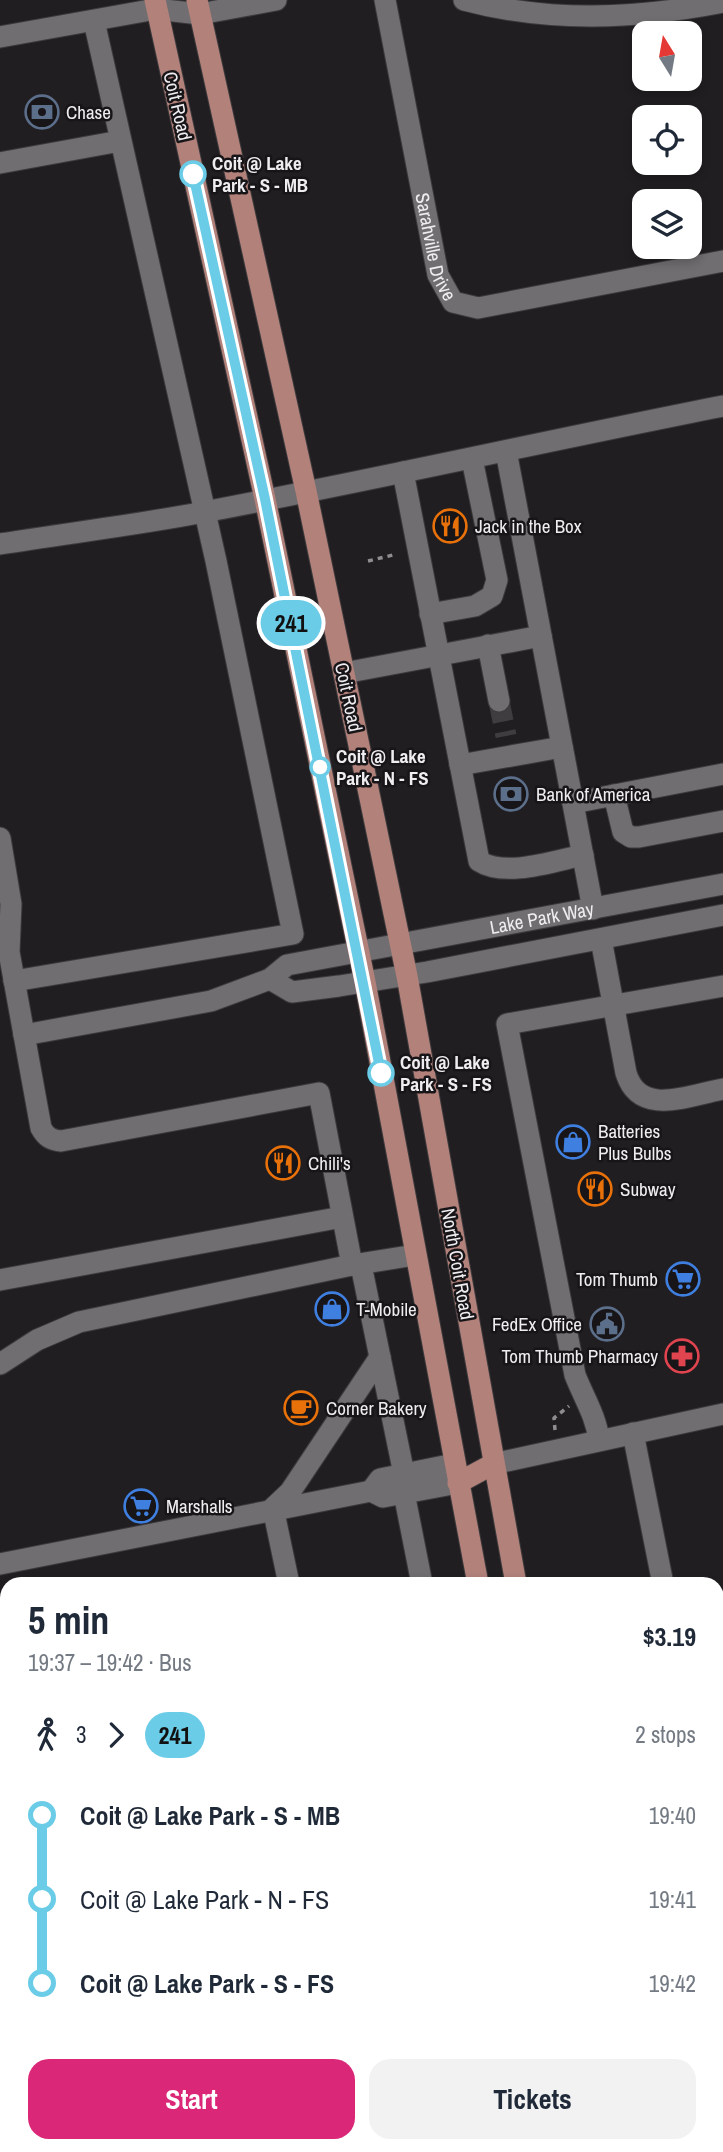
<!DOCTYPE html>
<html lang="en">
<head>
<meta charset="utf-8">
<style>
  :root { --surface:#fff; --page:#f2f2f3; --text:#1f2937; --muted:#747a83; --accent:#db2777 }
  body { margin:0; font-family:"Archivo Narrow",sans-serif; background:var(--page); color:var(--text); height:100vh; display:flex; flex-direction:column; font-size:26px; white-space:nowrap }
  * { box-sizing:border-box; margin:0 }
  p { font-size:23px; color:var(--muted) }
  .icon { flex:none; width:38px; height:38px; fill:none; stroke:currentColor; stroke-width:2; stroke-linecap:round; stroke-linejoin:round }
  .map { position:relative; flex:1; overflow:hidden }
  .sheet { position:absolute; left:0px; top:1577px; width:724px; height:576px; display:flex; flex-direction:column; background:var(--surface); border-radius:21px 21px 0 0; box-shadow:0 4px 10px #0003 }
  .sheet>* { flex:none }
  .badge { padding:0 14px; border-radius:23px; font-size:24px; line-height:46px }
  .needle { width:46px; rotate:349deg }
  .fabs { position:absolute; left:632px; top:21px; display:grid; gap:14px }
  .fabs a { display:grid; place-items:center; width:70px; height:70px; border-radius:14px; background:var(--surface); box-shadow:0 4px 10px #0003; font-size:35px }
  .map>.badge { position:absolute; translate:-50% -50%; box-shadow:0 0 0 4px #fff }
  .legs { display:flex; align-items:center; gap:10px; height:77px; padding:0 28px; font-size:23px }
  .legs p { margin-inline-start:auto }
  .head { display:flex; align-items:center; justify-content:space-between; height:119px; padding:0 28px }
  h1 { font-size:38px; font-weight:800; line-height:52px }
  .cta { display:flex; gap:14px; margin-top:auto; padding:14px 28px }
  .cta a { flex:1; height:80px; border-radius:21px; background:var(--accent); color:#fff; font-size:28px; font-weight:800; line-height:80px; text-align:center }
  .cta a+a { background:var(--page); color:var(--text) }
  ul { padding:0 28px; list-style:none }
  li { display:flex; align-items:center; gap:24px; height:84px; font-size:26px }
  li i { display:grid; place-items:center; width:10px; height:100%; margin:0 9px; background:currentColor }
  li i::after { content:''; width:18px; height:18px; margin:-9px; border:5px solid; border-radius:50%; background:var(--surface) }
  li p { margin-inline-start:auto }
  li:first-child i { background:linear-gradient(#0000 50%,currentColor 0) }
  li:last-child i { background:linear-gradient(currentColor 50%,#0000 0) }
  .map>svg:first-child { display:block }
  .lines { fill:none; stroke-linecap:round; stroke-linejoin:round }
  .minor-tunnel { stroke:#403d41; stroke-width:21; stroke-dasharray:21 10; stroke-linecap:butt }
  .minor-casing { stroke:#3d3a3d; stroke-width:23 }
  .major-casing { stroke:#3d3a3d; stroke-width:23 }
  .path { stroke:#908d91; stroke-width:3.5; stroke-dasharray:5 5; stroke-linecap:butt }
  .minor { stroke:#716e72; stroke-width:21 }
  .major { stroke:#b1817a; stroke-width:21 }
  .line-1-casing { stroke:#fff; stroke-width:16 }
  .line-1 { stroke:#6bcce7; stroke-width:10 }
  .stop-1-dot { fill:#fff; stroke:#6bcce7; stroke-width:3.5 }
  .labels { text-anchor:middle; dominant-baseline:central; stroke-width:5; stroke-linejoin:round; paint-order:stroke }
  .street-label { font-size:19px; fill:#efedf0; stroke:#181518 }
  .poi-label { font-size:19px; fill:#efedf0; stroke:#181518; text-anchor:start }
  .stop-label { font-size:19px; font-weight:bold; fill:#efedf0; stroke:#181518; text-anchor:start }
</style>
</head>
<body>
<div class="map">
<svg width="723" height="2152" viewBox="0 0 723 2152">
  <rect width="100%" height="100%" fill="#211e22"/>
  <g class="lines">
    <!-- minor-tunnel -->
    <path class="minor-tunnel" d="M499 701 506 736"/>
    <defs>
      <g id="minor">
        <path id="s1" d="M385 0 438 275 453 302 478 308 723 261"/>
        <path d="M464 0C550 23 636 19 723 2"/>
        <path d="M0 37 156 9 200 14 276 0"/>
        <path d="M0 163 120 141"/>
        <path d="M506 451 593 909"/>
        <path d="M403 472 479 861C505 878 554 861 583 855"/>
        <path d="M0 544C68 533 137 525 204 512 378 479 550 440 723 406"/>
        <path d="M430 614 475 606 492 596 497 580 472 459"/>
        <path d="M488 645 499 701"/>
        <path d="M344 673 541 636"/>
        <path d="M460 765 562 747"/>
        <path d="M614 795 623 832 631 837H639L723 821"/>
        <path d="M573 803 723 774"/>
        <path d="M0 838 11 904 9 952 41 1128C46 1137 51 1140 61 1141L319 1093 352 1265"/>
        <path d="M601 939 626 1073C640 1118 689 1095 723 1089"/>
        <path d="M270 979 292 992 339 986 427 972 723 915"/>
        <path d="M14 981 293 934 216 561 94 21"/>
        <path id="s2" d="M24 1035 211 1001 270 979 287 965 723 884"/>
        <path d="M361 1265 404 1474"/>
        <path d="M0 1280 342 1217"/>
        <path d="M0 1364 37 1340 79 1322 352 1265 415 1255"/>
        <path d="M633 1433 663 1584"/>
        <path d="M599 1440C596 1416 584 1398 575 1375L507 1024 723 986"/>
        <path d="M454 1464 380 1479 371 1491 383 1497 458 1483"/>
        <path d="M493 1464 723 1414"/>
        <path d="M404 1493 422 1584"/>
        <path d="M0 1564 371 1491"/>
        <path d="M289 1584 273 1508 290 1492 380 1357"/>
        <path d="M718 1638 723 1637"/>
        <path d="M0 1682 7 1719"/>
        <path d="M718 1725 723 1724"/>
        <path d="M0 1790 7 1789"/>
        <path d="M0 1906 7 1905"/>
        <path d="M718 1948 723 1947"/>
        <path d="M0 2056 7 2054"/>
        <path d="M88 2146 89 2152"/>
        <path d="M407 2146 408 2152"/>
        <path d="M527 2146 528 2152"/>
        <path d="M697 2146 698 2152"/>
        <path d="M141 2152 174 2146"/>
      </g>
      <path id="major" d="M155 0 265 499 365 982 478 1584
        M197 0 306 491 407 976 516 1584
        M458 1483 493 1464
        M718 1824 723 1823
        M718 1871 723 1870
        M0 1963 7 1961
        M0 2004 7 2002
        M589 2146 590 2152
        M629 2146 631 2152"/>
    </defs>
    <!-- minor casing -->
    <use href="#minor" class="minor-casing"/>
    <!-- major casing -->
    <use href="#major" class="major-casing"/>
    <!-- path -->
    <path class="path" d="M368 561 393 555
      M555 1430 554 1418 569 1406
      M718 1791 723 1790"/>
    <!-- minor -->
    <use href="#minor" class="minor"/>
    <!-- major -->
    <use href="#major" class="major"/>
  </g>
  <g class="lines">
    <defs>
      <path id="line-1" d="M193 174 265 499 381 1073"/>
    </defs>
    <!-- line-1 casing -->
    <use href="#line-1" class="line-1-casing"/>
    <!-- line-1 -->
    <use href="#line-1" class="line-1"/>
  </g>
  <!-- icons -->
  <defs>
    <symbol id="bank-ring" viewBox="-11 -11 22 22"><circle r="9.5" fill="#181518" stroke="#5c6f8a" stroke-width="1.5"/><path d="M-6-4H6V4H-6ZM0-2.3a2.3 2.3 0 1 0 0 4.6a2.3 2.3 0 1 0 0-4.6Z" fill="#5c6f8a"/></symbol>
    <symbol id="restaurant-ring" viewBox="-11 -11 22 22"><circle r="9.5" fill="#181518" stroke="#e8710a" stroke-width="1.5"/><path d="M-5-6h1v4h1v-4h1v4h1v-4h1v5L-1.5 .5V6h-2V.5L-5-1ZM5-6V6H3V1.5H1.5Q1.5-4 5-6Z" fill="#e8710a"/></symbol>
    <symbol id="shop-ring" viewBox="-11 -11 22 22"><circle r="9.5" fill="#181518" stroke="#3f7fe0" stroke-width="1.5"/><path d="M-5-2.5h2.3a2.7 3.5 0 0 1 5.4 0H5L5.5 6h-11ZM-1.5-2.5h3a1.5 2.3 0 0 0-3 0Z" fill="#3f7fe0"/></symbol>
    <symbol id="supermarket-ring" viewBox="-11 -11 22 22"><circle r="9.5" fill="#181518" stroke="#3f7fe0" stroke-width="1.5"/><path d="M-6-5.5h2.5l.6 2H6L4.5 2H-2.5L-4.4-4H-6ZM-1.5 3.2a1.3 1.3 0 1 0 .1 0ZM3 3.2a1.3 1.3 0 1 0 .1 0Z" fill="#3f7fe0"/></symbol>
    <symbol id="civic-ring" viewBox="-11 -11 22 22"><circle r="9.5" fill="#181518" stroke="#5c6f8a" stroke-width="1.5"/><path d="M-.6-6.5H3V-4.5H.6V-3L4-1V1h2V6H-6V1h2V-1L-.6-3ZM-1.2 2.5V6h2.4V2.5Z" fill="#5c6f8a"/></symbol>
    <symbol id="pharmacy-ring" viewBox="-11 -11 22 22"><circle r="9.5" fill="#181518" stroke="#e0444e" stroke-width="1.5"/><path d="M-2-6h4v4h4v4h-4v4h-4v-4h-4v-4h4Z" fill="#e0444e"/></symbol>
    <symbol id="cafe-ring" viewBox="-11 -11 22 22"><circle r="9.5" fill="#181518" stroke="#e8710a" stroke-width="1.5"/><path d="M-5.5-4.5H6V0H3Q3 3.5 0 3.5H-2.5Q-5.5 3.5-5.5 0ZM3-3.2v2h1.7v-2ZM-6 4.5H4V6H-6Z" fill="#e8710a"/></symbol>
  </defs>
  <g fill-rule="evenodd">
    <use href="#bank-ring" x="23" y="93" width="38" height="38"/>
    <use href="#restaurant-ring" x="431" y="507" width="38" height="38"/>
    <use href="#bank-ring" x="492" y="775" width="38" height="38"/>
    <use href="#shop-ring" x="554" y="1123" width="38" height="38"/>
    <use href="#restaurant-ring" x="264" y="1144" width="38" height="38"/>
    <use href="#restaurant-ring" x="576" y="1170" width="38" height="38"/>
    <use href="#supermarket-ring" x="664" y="1260" width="38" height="38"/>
    <use href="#shop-ring" x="313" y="1290" width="38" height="38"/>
    <use href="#civic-ring" x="588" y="1305" width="38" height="38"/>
    <use href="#pharmacy-ring" x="663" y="1337" width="38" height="38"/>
    <use href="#cafe-ring" x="282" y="1389" width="38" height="38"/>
    <use href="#supermarket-ring" x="122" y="1487" width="38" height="38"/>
  </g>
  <!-- markers -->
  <g class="stop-1-dot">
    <circle cx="193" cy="174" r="12"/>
    <circle cx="320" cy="767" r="9"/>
    <circle cx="381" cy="1073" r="12"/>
  </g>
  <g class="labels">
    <!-- street labels -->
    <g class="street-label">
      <text transform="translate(178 106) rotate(77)">Coit Road</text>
      <text stroke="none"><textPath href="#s1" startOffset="252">Sarahville Drive</textPath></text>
      <text transform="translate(349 697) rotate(78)">Coit Road</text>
      <text stroke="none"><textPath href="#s2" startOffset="534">Lake Park Way</textPath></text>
      <text transform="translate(458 1264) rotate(80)">North Coit Road</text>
    </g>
    <!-- poi labels -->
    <g class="poi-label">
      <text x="66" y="112">Chase</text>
      <text x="475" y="526">Jack in the Box</text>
      <text x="536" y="794">Bank of America</text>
      <text x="598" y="1131">Batteries<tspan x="598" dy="22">Plus Bulbs</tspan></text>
      <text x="308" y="1163">Chili's</text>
      <text x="620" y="1189">Subway</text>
      <text x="658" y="1279" text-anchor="end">Tom Thumb</text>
      <text x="356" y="1309">T-Mobile</text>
      <text x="582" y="1324" text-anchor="end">FedEx Office</text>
      <text x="658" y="1356" text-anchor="end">Tom Thumb Pharmacy</text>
      <text x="326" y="1408">Corner Bakery</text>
      <text x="166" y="1506">Marshalls</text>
    </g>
    <!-- stop labels -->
    <g class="stop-label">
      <text x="212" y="163">Coit @ Lake<tspan x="212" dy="22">Park - S - MB</tspan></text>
      <text x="336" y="756">Coit @ Lake<tspan x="336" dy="22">Park - N - FS</tspan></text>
      <text x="400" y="1062">Coit @ Lake<tspan x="400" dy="22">Park - S - FS</tspan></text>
    </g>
  </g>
</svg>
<div class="fabs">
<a><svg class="needle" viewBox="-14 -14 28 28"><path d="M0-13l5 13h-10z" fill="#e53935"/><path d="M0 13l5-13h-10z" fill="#747a83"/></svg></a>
<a><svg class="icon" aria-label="locate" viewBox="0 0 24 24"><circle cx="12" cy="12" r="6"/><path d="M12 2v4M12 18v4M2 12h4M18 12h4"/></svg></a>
<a><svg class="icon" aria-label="layers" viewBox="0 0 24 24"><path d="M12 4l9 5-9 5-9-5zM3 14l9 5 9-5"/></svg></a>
</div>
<b class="badge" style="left:291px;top:623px;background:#6bcce7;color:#111">241</b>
<section class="sheet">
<div class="head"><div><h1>5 min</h1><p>19:37 – 19:42 · Bus</p></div><b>$3.19</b></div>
<div class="legs"><svg class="icon" aria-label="walk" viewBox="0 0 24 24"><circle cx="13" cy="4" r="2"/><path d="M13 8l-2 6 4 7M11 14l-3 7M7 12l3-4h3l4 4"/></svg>3<svg class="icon" aria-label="forward" viewBox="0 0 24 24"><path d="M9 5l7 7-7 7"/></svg><b class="badge" style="background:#6bcce7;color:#111">241</b><p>2 stops</p></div>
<ul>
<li><i style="color:#6bcce7"></i><b>Coit @ Lake Park - S - MB</b><p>19:40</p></li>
<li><i style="color:#6bcce7"></i><span>Coit @ Lake Park - N - FS</span><p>19:41</p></li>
<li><i style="color:#6bcce7"></i><b>Coit @ Lake Park - S - FS</b><p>19:42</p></li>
</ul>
<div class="cta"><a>Start</a><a>Tickets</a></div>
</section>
</div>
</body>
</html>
